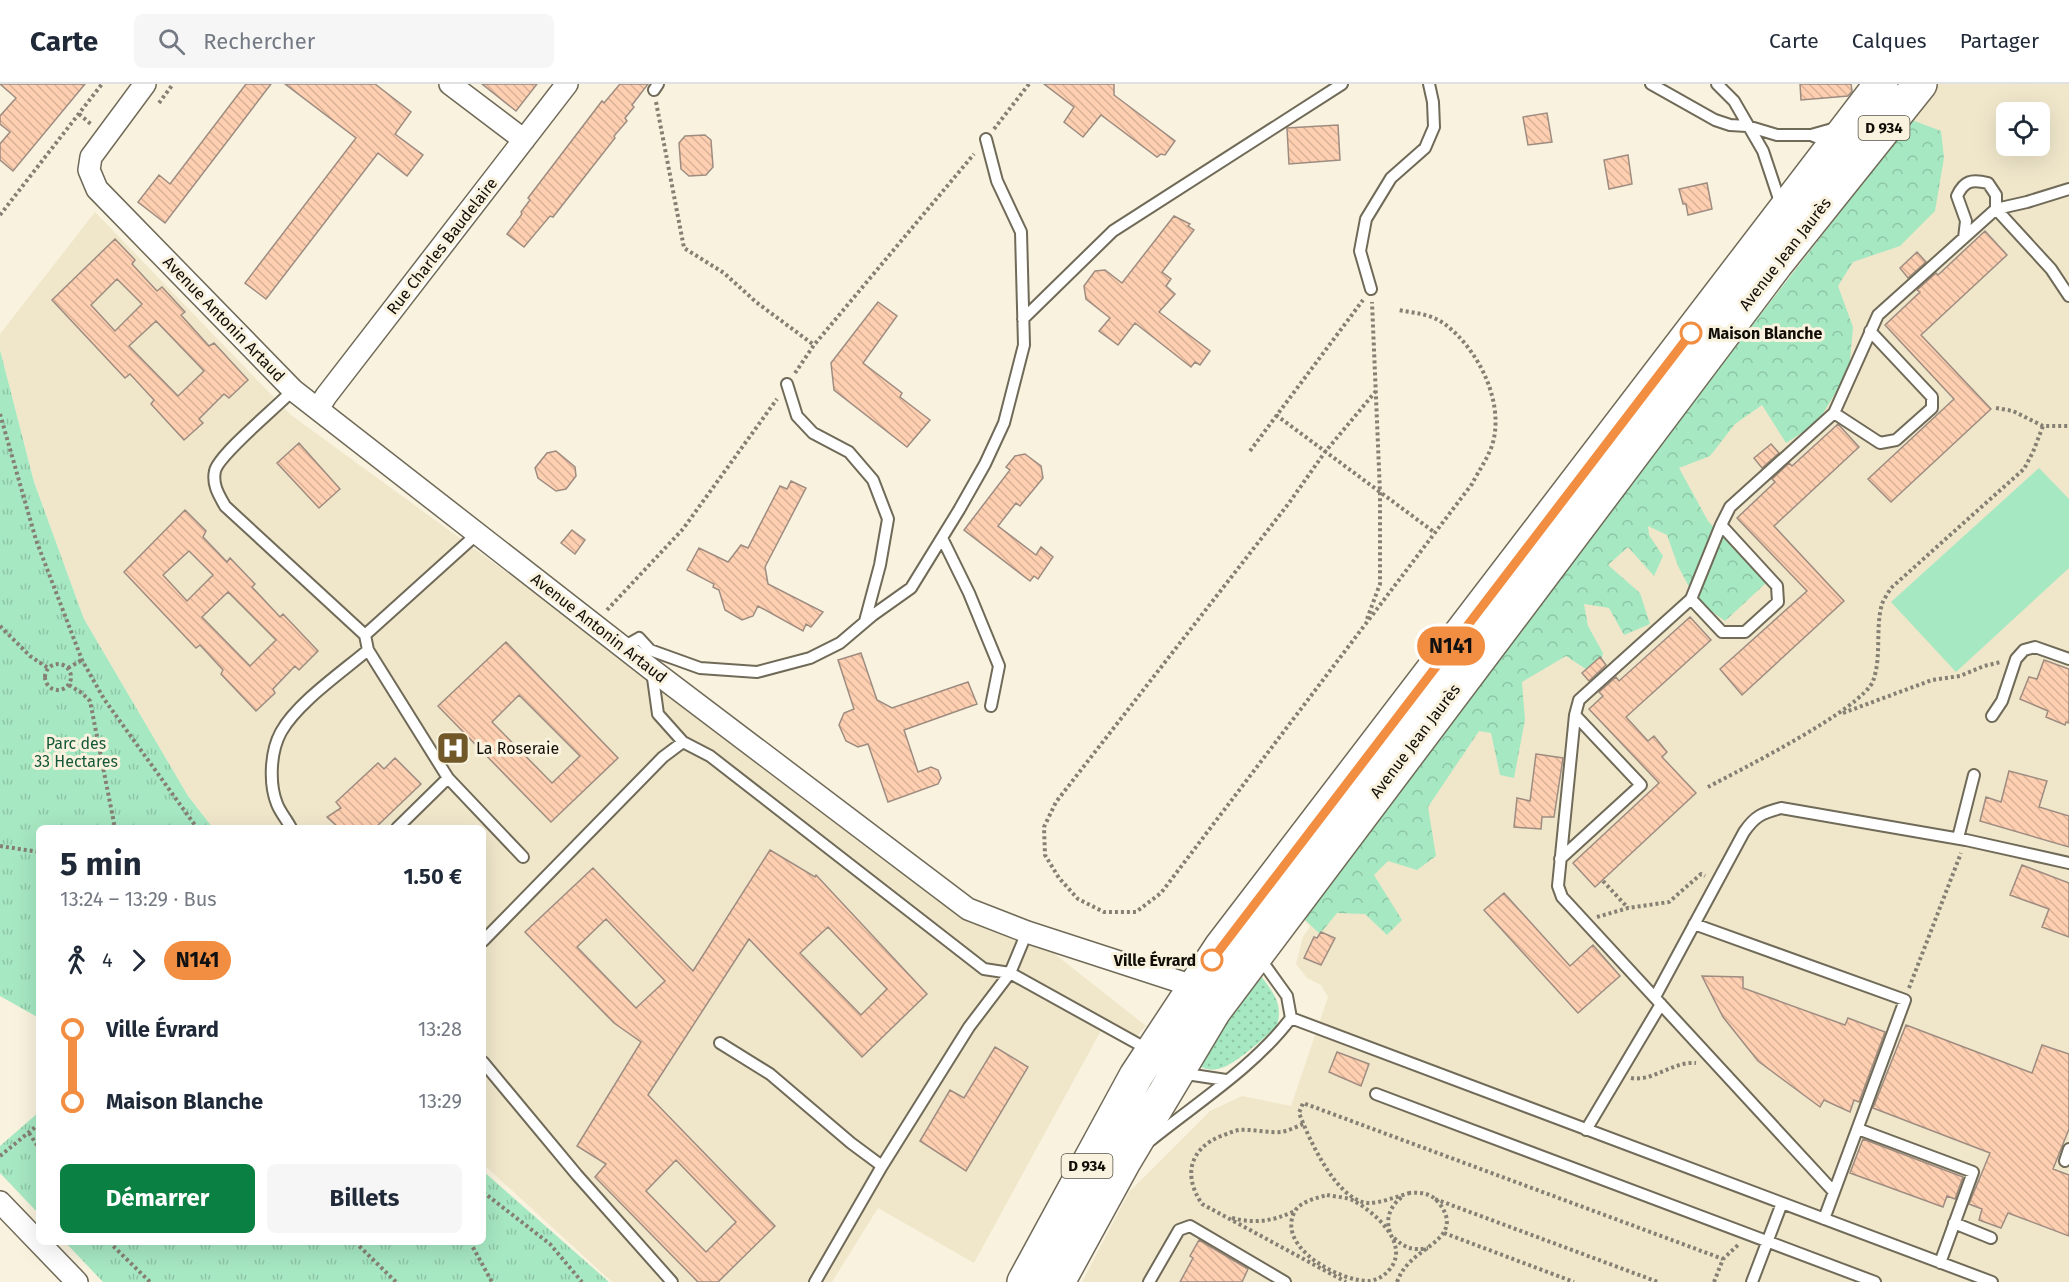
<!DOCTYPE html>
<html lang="fr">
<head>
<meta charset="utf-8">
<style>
  :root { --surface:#fff; --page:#f6f6f7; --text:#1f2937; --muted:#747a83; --line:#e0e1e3; --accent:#0b8043 }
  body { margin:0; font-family:"Fira Sans",sans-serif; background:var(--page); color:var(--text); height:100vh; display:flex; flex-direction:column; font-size:22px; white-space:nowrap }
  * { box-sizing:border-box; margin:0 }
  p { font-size:20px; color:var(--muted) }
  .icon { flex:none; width:33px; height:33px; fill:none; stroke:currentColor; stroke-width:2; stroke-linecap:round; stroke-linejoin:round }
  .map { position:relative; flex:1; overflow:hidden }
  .sheet { position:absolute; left:36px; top:741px; width:450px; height:420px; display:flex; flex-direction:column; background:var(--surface); border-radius:9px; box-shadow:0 6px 24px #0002 }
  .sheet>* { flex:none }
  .badge { padding:0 12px; border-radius:20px; font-size:21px; line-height:39px }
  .fabs { position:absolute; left:1996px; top:18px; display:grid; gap:12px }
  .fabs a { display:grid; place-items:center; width:54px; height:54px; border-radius:9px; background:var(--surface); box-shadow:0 6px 24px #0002; font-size:30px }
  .map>.badge { position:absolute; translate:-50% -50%; box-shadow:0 0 0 3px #fff }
  .legs { display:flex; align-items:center; gap:9px; height:66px; padding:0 24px; font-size:20px }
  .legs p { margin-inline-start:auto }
  .head { display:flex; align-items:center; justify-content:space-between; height:102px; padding:0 24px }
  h1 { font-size:33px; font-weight:700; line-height:45px }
  .action { display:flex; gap:12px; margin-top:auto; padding:12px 24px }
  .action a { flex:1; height:69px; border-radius:9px; background:var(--accent); color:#fff; font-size:24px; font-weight:700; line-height:69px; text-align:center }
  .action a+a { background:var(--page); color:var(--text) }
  ul { padding:0 24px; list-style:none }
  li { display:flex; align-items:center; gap:21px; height:72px; font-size:22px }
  li i { display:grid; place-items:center; width:9px; height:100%; margin:0 8px; background:currentColor }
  li i::after { content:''; width:15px; height:15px; margin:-8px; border:4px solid; border-radius:50%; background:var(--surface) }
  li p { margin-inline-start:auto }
  li:first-child i { background:linear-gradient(#0000 50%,currentColor 0) }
  li:last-child i { background:linear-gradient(currentColor 50%,#0000 0) }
  header { display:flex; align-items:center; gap:36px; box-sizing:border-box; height:84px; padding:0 30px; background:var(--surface); border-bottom:2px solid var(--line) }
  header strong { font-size:28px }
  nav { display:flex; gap:33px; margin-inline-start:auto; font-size:21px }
  .search { width:420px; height:54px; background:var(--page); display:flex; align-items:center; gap:15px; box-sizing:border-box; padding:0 21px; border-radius:9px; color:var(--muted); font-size:22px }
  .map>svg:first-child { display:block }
  .built { fill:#f0e7cb; fill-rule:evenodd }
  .grass { fill:url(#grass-dots) }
  .forest { fill:url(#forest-crowns) }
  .park { fill:url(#park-tufts) }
  .pitch { fill:#a6e8c2 }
  .building { fill:url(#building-back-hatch); stroke:#9e8c81; stroke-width:1.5; fill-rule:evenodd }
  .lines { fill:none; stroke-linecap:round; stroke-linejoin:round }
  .lane-casing { stroke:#706a58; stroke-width:14 }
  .street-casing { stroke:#706a58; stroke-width:24 }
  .primary-casing { stroke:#706a58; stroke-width:36 }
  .path { stroke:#858073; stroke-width:4; stroke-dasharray:3 3; stroke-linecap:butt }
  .lane { stroke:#fff; stroke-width:10 }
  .street { stroke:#fff; stroke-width:21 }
  .primary { stroke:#fff; stroke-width:33 }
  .line-1-casing { stroke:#fff; stroke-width:14 }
  .line-1 { stroke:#f28e42; stroke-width:9 }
  .stop-1-dot { fill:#fff; stroke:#f28e42; stroke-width:3 }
  .labels { text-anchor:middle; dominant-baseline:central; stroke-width:6; stroke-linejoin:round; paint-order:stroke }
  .shield { fill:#f9f2de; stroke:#575248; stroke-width:1.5 }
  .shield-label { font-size:15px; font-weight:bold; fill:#110e08 }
  .street-label { font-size:16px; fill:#110e08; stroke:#f9f2de }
  .stop-label { font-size:16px; font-weight:bold; fill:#110e08; stroke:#f9f2de; text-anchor:start }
  .park-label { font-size:16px; fill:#145839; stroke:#f9f2de }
  .poi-label { font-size:16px; fill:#110e08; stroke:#f9f2de; text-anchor:start }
</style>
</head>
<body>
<header>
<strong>Carte</strong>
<div class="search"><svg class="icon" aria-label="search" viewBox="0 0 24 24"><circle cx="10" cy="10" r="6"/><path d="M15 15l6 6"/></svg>Rechercher</div>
<nav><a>Carte</a><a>Calques</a><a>Partager</a></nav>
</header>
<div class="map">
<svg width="2069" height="1198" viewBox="0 0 2069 1198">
  <defs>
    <pattern id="grass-dots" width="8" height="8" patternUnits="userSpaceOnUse" patternTransform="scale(1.5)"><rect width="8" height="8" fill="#a6e8c2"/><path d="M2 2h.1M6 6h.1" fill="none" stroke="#8ec6a5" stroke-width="1.8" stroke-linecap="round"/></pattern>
    <pattern id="forest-crowns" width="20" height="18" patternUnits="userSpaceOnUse" patternTransform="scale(1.5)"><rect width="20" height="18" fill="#a6e8c2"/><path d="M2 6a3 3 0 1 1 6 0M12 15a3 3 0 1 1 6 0" fill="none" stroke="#8ec6a5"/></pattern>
    <pattern id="park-tufts" width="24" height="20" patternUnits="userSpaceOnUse" patternTransform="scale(1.5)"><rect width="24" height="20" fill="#a6e8c2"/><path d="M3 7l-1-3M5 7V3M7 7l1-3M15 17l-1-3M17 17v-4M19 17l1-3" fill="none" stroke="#8ec6a5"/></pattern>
    <pattern id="building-back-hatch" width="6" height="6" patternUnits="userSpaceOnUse" patternTransform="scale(1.5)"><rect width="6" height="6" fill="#fed0b1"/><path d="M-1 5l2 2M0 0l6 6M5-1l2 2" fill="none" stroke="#d9b197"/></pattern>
  </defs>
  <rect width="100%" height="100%" fill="#f9f2de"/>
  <!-- built -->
  <path class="built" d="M1937 0H2069V1198H1082L1129 1108 1210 1027 1242 1012 1291 1022 1328 913 1321 901 1307 894 1296 880 1303 853 1310 843 1302 833 1672 344 1912 36ZM2007 28H2040V62H2007Z
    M95 128 291 331 968 825 1027 848 1146 942 1129 961 1104 941 974 1179 878 1124 832 1198H612L483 1080V744H213L188 712 84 535 34 398 0 266V250Z"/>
  <!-- grass -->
  <path class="grass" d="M1259 889C1271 906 1284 919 1277 941 1266 953 1234 982 1218 985 1211 987 1206 985 1199 982L1217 942Z"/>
  <!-- forest -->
  <path class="forest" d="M1912 36 1941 47 1944 74 1935 127 1900 162 1853 178 1838 202 1853 243 1849 287 1817 339 1786 359 1762 321 1735 340 1710 372 1679 384 1708 437 1766 499 1725 537 1696 516 1678 482 1667 451 1648 442 1649 451 1663 472 1654 492 1628 463 1608 481 1640 509 1650 540 1624 551 1609 524 1584 520 1588 542 1603 569 1598 593 1566 572 1522 598 1525 636 1514 694 1500 691 1491 649 1479 647 1428 723 1436 772 1417 786 1388 777 1374 791 1402 836 1387 851 1365 830 1337 829 1320 850 1302 833 1672 344Z"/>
  <!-- park -->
  <path class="park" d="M0 266 34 398 84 535 188 712 213 744H39V934L0 912Z
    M39 1028V1130L0 1089V1062Z
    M483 1087 609 1198H103L65 1158H483Z"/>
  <!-- pitch -->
  <path class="pitch" d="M2039 384 2069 415V484L1956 588 1891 518Z"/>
  <!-- building -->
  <path class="building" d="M0 0H85L13 87 0 76V60L10 48 0 40V32L16 14Z
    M246 0H271L165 139 138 118 159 91 170 100Z
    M285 0H375L411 28 395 50 423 71 407 92 378 69 266 215 245 199 356 54Z
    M482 0H537L516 27Z
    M620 0H648L632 21 634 23 625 34 627 37 614 52 615 54 553 133 550 132 524 163 507 150 522 130 521 128 530 116 528 114 602 17 604 19Z
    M1044 0H1114V11L1175 57 1165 71 1161 70 1157 73 1101 31 1083 53 1064 38 1074 23Z
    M1800 0H1851L1852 7 1848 12 1801 16Z
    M1547 29 1552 58 1528 61 1523 33Z
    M1338 41 1340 76 1289 80 1287 44Z
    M705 51 711 56 713 83 706 91 689 92 681 85 679 59 685 52Z
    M1628 71 1632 100 1609 105 1604 76Z
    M1707 99 1712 125 1688 131 1686 120H1683L1679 105Z
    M1174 132 1190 140 1188 142 1194 146 1162 188 1171 195 1166 202 1175 210 1159 228 1210 267 1200 281 1195 278 1191 283 1135 239 1118 261 1099 247 1110 234 1086 215 1084 202 1095 187 1105 186 1122 199Z
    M1985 147 2007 171 1921 251 1991 325 1891 418 1868 395 1954 315 1885 241 1920 208 1917 206 1936 189 1938 191Z
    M115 155 135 176 132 180 157 207 162 203 185 228 181 231 209 262 214 259 248 296 229 314 224 310 199 335 203 339 184 356 151 320 154 316 130 290 125 294 52 216ZM117 195 142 220 115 247 91 221ZM156 237 204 287 178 312 129 262Z
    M1917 168 1926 178 1908 194 1900 184Z
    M878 218 897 232 863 279 902 309 900 313 930 336 907 363 834 306 831 279Z
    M1838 340 1859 363 1774 442 1844 517 1742 611 1720 585 1807 507 1737 434 1775 398 1772 395 1789 379 1792 382Z
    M299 359 340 405 319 424 277 379Z
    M1771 360 1779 369 1762 384 1754 374Z
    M556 367 575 383 576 392 566 405 556 407 538 394 535 384 547 369Z
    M1025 370 1041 382 1043 394 1020 422 1016 419 998 442 1036 471 1041 463 1053 473 1038 495 1034 492 1030 497 964 446 1010 386 1006 383 1015 372Z
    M791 397 806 404 765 483 768 500 823 528 811 543 806 540 803 547 758 522 753 532 742 536 725 526 719 506 713 503 714 500 687 486 699 464 728 478 741 461 748 464 780 402 787 405Z
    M185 426 206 447 203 453 227 478 230 474 255 500 252 503 280 533 283 530 318 567 299 586 295 582 273 605 275 609 256 627 221 590 223 586 200 561 196 564 124 488ZM189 467 213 491 187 517 163 491ZM228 508 276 556 250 582 202 533Z
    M572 446 585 456 575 470 561 459Z
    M1690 533 1711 556 1626 633 1648 657 1654 652 1667 668 1662 673 1696 709 1595 803 1573 779 1659 699 1589 625 1603 612 1599 608 1616 593 1619 597Z
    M506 558 618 674 551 738 438 622ZM519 611 580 672 552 699 492 638Z
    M861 569 877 616 892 624 968 598 977 620 904 646 918 688 931 683 938 686 941 694 938 700 888 718 868 660 858 663 846 657 839 641 844 629 854 625 838 576Z
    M1600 573 1606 581 1589 597 1582 589Z
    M2044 576 2069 585V639L2066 638 2065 641 2046 633 2048 627 2020 615 2029 593 2037 595Z
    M1536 670 1563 674 1554 733H1542L1541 745 1514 743 1517 714 1530 717Z
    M395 674 421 700 375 744H339L327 733 341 724 336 718 378 679 384 685Z
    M2009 687 2047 697 2039 723 2069 732V763L1980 737 1986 713 2001 718Z
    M770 766 815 793 816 791 927 910 862 973 749 855 648 1011 775 1142 718 1198H698L595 1093 606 1080 577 1062 641 958 614 939 525 848 593 784 693 887ZM606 835 665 897 636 924 577 863ZM828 843 887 905 861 931 800 869ZM676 1076 736 1138 706 1168 646 1107Z
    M2022 781 2069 799V853L2042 843 2049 825 2010 811Z
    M1504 809 1570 882 1593 861 1620 892 1578 929 1484 826Z
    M1321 848 1335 854 1321 881 1304 874 1314 853 1317 854Z
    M1702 892 1743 893V904L1845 941 1848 934 1885 948 1859 1018 1854 1016 1850 1028 1824 1016 1820 1023 1758 977 1723 933Z
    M1906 941 2032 989 2042 961 2069 970V1045L2053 1085 2069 1091V1152L2008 1129 2001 1144 1979 1136 1982 1125 1969 1120 1990 1069 1873 1024Z
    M995 963 1028 983 966 1087 920 1057 950 1006 964 1014Z
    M1337 968 1369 980 1361 1002 1329 988Z
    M1863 1055 1963 1093 1955 1115 1947 1112 1943 1123 1850 1089Z
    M1199 1156 1248 1185 1242 1198H1180L1193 1174 1190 1172Z"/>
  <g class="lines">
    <defs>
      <path id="lane" d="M1651 0 1715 36 1730 41 1747 42 1777 51H1811L1836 44
        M1717 0 1734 17 1763 67 1781 121
        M654 6 658 0
        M1811 51 1830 59
        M1964 154 1966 137 1957 112C1964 97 1971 95 1988 99L1996 111V125L2051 185 2069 212
        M1371 205 1360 167 1366 135 1391 94 1425 64 1434 43 1433 18 1429 0
        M1023 235 1113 147 1342 0
        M787 300 797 332 813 349 849 368 873 396 888 435 880 481 865 537
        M293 306C278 322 218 371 215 387 212 401 219 411 225 422L365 551 368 566 448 694 523 773
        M1834 329 1880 359 1896 356 1932 324V313L1870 247
        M942 454 969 509 999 582 991 622
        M1691 515 1722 548H1745L1778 518 1777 502 1721 441
        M365 551 477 450
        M623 563 639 554 650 566 700 584 757 588 810 574 840 559 873 531 911 504 959 426 985 380 1004 339 1024 261 1021 148 997 97 986 55
        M652 587 658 630 683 658
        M1992 632 2002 617 2016 575 2024 566 2035 563 2069 575
        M291 744C287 736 280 728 277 720 269 700 270 668 281 648 297 619 342 588 368 566
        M397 744 448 694
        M1958 754 1974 691
        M1560 775 1641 701 1575 631
        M1694 840 1905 916 1824 1135
        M483 857 663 673 683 658 710 672 984 885 1010 889 1149 966
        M1655 913 1744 748C1755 732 1762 729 1781 724L1966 756 2069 779
        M1291 934 1992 1198
        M720 959 770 990 851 1059 882 1082
        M483 978 577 1091 672 1198
        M1183 986 1193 991 1226 996
        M1376 1010 1875 1198
        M1858 1045 1973 1088 1940 1179
        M1586 1046 1661 920
        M1151 1056C1198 1018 1255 982 1291 934L1287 912 1259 873
        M2065 1077 2069 1065
        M1834 1108 1562 813 1558 802 1575 631 1579 616 1691 515 1721 441 1730 423 1834 329 1878 231 1996 125 2027 118 2069 105
        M1954 1139 1991 1154
        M815 1198 882 1082 969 943 1010 889 1027 848
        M1149 1198 1179 1146 1190 1142 1285 1198
        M1752 1198 1782 1119"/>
      <path id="street" d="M145 0 91 73 89 86 97 105 293 306 651 585 968 825 1027 848 1193 902
        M450 0 524 56
        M318 325 326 312 567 0
        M0 1118 77 1198"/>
      <path id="primary" d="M1024 1198 1136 992 1221 863 1881 0
        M1058 1198 1123 1079 1214 927 1776 180 1920 0"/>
    </defs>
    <!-- lane casing -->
    <use href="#lane" class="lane-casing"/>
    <!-- street casing -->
    <use href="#street" class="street-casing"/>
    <!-- primary casing -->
    <use href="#primary" class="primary-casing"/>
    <!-- path -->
    <path class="path" d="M656 18 684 164 724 189 756 218 814 261
      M159 19 173 0
      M79 30 92 41
      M994 45 1029 0
      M0 131 102 0
      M795 289 814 261 974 70
      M1376 307 1325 368 1289 419 1056 718 1044 743 1045 771 1059 794 1078 815 1104 828H1136L1161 809 1472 400C1479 386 1491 370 1494 354 1502 314 1478 266 1446 241 1432 230 1415 229 1398 226
      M1996 324 2013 327 2043 342H2069
      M0 330 36 456 82 576 104 615 197 744
      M1276 331 1434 448
      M1250 367 1363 216
      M607 526 683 445 777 315
      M1367 535 1380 500V409L1372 218
      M0 542 30 572 48 584
      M45 593a13 13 0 1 1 26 0a13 13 0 1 1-26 0Z
      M68 584 82 576
      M69 601 82 609 90 617 114 739 113 744
      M1843 629 1932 596 1960 592 1984 582 2001 578
      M1708 703C1740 686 1862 625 1873 597 1882 573 1875 544 1882 520 1884 515 1888 509 1891 504L2024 385 2033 368 2043 342
      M0 762 39 768
      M1603 797 1628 824
      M1597 833 1628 824 1669 818 1701 790 1705 792
      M1909 904 1961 769
      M1631 994C1653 998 1673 977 1696 979
      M1303 1040C1296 1043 1288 1047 1281 1048 1267 1049 1253 1045 1239 1046 1233 1047 1227 1050 1221 1052 1189 1065 1183 1092 1202 1120L1346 1198
      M29 1049 39 1064
      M0 1072 39 1040
      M483 1108 550 1160 582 1198
      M1410 1109C1398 1112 1381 1119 1369 1119 1337 1118 1309 1055 1299 1029L1303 1019 1723 1175
      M1327 1111C1336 1113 1347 1113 1354 1117 1376 1129 1410 1160 1390 1185 1384 1192 1379 1195 1370 1197 1340 1198 1275 1163 1295 1127 1301 1117 1317 1114 1327 1111Z
      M1435 1115 1658 1198
      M1232 1134C1255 1140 1273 1137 1295 1127
      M1390 1148C1385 1134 1391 1121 1402 1113
      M1444 1149 1574 1198
      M1394 1154C1405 1164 1413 1167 1428 1164
      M109 1158 150 1198
      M355 1158 396 1198
      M470 1158 492 1198
      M1397 1198C1400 1190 1404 1184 1410 1178 1426 1161 1463 1150 1439 1119 1431 1109 1421 1108 1409 1109
      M1714 1198 1723 1175 1738 1161"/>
    <!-- lane -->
    <use href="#lane" class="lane"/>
    <!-- street -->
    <use href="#street" class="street"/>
    <!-- primary -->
    <use href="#primary" class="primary"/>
  </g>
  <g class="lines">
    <defs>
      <path id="line-1" d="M1212 876 1691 249"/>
    </defs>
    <!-- line-1 casing -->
    <use href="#line-1" class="line-1-casing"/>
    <!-- line-1 -->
    <use href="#line-1" class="line-1"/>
  </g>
  <!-- icons -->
  <defs>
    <symbol id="hospital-square" viewBox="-11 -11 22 22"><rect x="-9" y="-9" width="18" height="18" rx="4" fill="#705829" stroke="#f9f2de"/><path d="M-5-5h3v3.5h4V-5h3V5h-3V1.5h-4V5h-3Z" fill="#fff"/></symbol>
  </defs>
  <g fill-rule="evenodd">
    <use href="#hospital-square" x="434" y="645" width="38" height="38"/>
  </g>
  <!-- markers -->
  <g class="stop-1-dot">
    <circle cx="1691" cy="249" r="10"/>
    <circle cx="1212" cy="876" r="10"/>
  </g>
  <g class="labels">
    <!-- shield labels -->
    <g class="shield">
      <rect x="1858.5" y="32" width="51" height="24" rx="4.5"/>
      <rect x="1061.5" y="1070" width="51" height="24" rx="4.5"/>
    </g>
    <g class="shield-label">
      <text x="1884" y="44">D 934</text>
      <text x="1087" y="1082">D 934</text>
    </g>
    <!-- street labels -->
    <g class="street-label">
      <text transform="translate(442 162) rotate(-52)">Rue Charles Baudelaire</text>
      <text transform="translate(1785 170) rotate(-52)">Avenue Jean Jaurès</text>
      <text transform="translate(224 235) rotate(46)">Avenue Antonin Artaud</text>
      <text transform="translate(599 544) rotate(38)">Avenue Antonin Artaud</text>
      <text transform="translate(1415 657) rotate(-53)">Avenue Jean Jaurès</text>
    </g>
    <!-- stop labels -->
    <g class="stop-label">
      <text x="1708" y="249">Maison Blanche</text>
      <text x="1196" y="876" text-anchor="end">Ville Évrard</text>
    </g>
    <!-- park labels -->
    <g class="park-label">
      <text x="76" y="659">Parc des<tspan x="76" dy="18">33 Hectares</tspan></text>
    </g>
    <!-- poi labels -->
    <g class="poi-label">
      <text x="476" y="664">La Roseraie</text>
    </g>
  </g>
</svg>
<div class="fabs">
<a><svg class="icon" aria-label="locate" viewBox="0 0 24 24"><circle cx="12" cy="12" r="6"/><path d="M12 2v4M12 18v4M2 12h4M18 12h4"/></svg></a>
</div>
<b class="badge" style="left:1451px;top:562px;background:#f28e42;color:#111">N141</b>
<section class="sheet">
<div class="head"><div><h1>5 min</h1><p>13:24 – 13:29 · Bus</p></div><b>1.50 €</b></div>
<div class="legs"><svg class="icon" aria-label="walk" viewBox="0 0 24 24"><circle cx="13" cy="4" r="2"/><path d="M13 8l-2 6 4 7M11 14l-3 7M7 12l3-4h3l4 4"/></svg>4<svg class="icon" aria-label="forward" viewBox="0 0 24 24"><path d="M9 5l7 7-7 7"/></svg><b class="badge" style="background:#f28e42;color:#111">N141</b></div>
<ul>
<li><i style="color:#f28e42"></i><b>Ville Évrard</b><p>13:28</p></li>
<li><i style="color:#f28e42"></i><b>Maison Blanche</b><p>13:29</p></li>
</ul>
<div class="action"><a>Démarrer</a><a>Billets</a></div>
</section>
</div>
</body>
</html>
